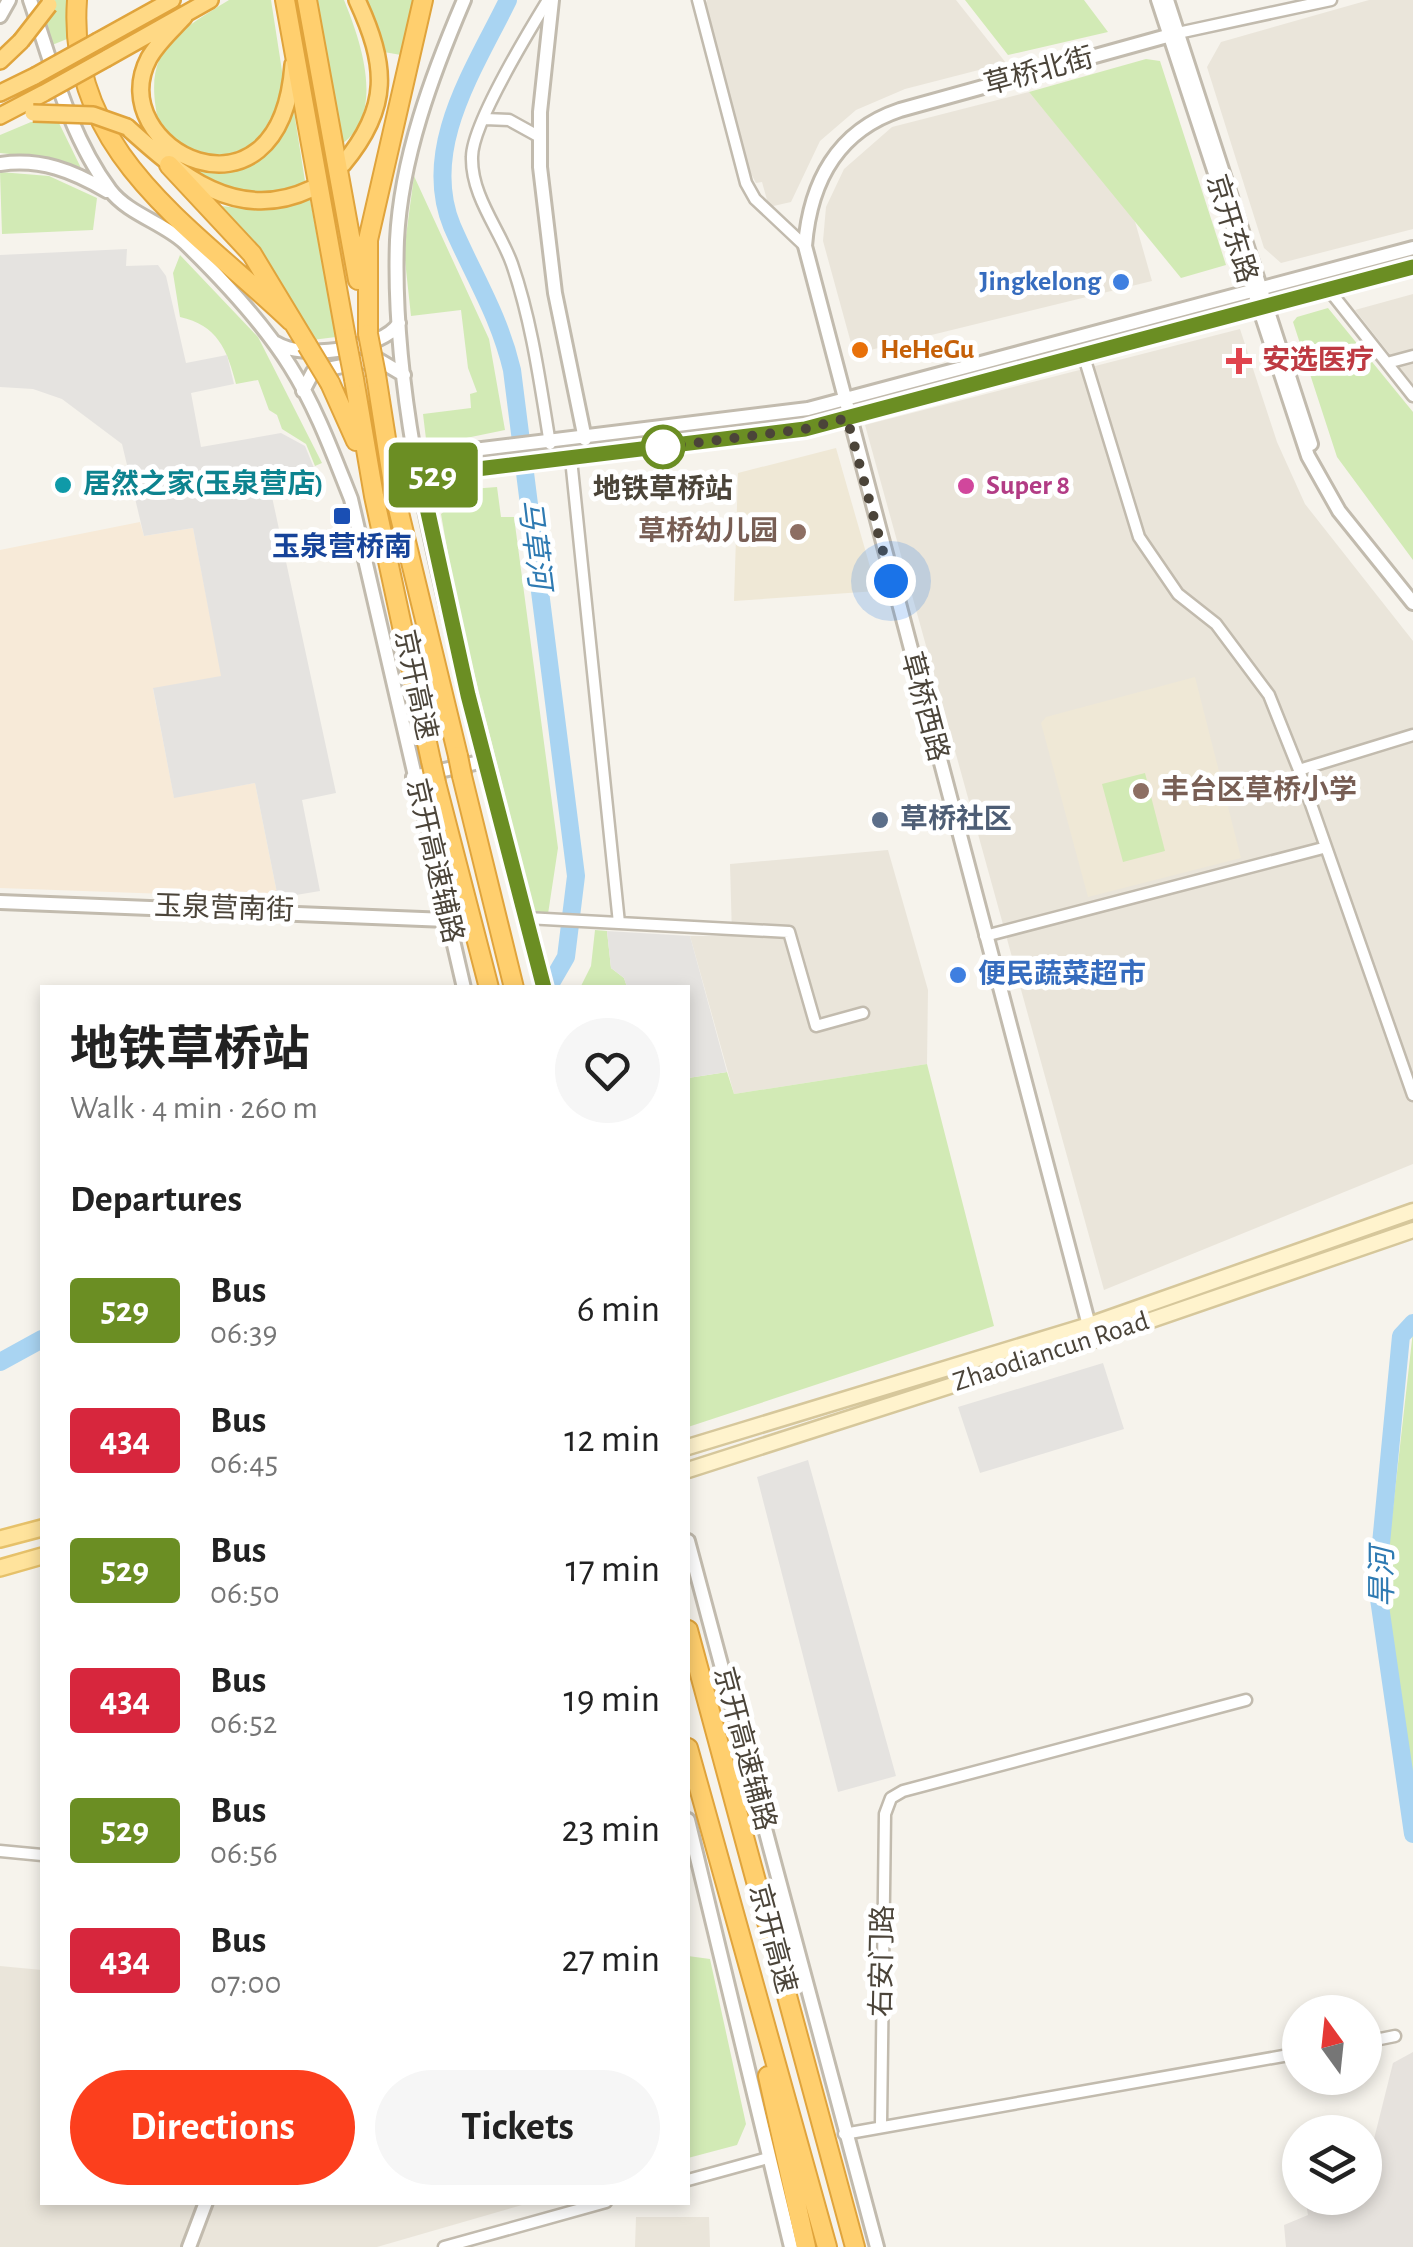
<!DOCTYPE html>
<html lang="en">
<head>
<meta charset="utf-8">
<style>
  :root { --surface:#fff; --page:#f6f6f6; --text:#222; --muted:#767676; --accent:#fc3f1d }
  body { margin:0; font-family:"Alegreya Sans","Noto Sans SC",sans-serif; background:var(--page); color:var(--text); height:100vh; display:flex; flex-direction:column; font-size:38px; white-space:nowrap }
  * { box-sizing:border-box; margin:0 }
  p { font-size:32px; color:var(--muted) }
  .icon { flex:none; width:55px; height:55px; fill:none; stroke:currentColor; stroke-width:2; stroke-linecap:round; stroke-linejoin:round }
  .map { position:relative; flex:1; overflow:hidden }
  .drawer { position:absolute; left:40px; top:985px; width:650px; height:1220px; display:flex; flex-direction:column; background:var(--surface); border-radius:0px; box-shadow:0 5px 15px #0003 }
  .drawer>* { flex:none }
  .badge { padding:0 20px; border-radius:8px; font-size:35px; line-height:65px }
  .needle { width:65px; rotate:345deg }
  .buttons { position:absolute; left:1282px; top:1995px; display:grid; gap:20px }
  .buttons a { display:grid; place-items:center; width:100px; height:100px; border-radius:50%; background:var(--surface); box-shadow:0 5px 15px #0003; font-size:50px }
  .you { position:absolute; width:50px; height:50px; margin:-25px; border:8px solid #fff; border-radius:50%; background:#1a73e8; box-shadow:0 0 0 15px #1a73e833 }
  .map>.badge { position:absolute; translate:-50% -50%; box-shadow:0 0 0 5px #fff }
  h2 { padding:0 30px; font-size:38px; line-height:90px }
  .round { display:grid; place-items:center; flex:none; width:105px; height:105px; border-radius:52px; background:var(--page) }
  .head { display:flex; align-items:center; justify-content:space-between; height:170px; padding:0 30px }
  h1 { font-size:48px; font-weight:700; line-height:75px }
  .primary-button { display:flex; gap:20px; margin-top:auto; padding:20px 30px }
  .primary-button a { flex:1; height:115px; border-radius:60px; background:var(--accent); color:#fff; font-size:40px; font-weight:700; line-height:115px; text-align:center }
  .primary-button a+a { background:var(--page); color:var(--text) }
  ul { padding:0; list-style:none }
  li { display:flex; align-items:center; gap:30px; height:130px; padding:0 30px }
  li div { flex:1 }
  li b { display:block; font-size:38px }
  li em { font-style:normal }
  li .badge { min-width:110px; font-weight:700; text-align:center }
  .map>svg:first-child { display:block }
  .residential { fill:#eae5da }
  .commercial { fill:#f7ead8 }
  .industrial { fill:#e6e2dd }
  .education { fill:#efe8d6 }
  .green { fill:#d2eab5 }
  .parking { fill:#e5e3e0 }
  .lines { fill:none; stroke-linecap:round; stroke-linejoin:round }
  .river { stroke:#a9d4f2; stroke-width:18 }
  .minor-casing { stroke:#c2bbae; stroke-width:15 }
  .tertiary-casing { stroke:#c2bbae; stroke-width:18 }
  .secondary-casing { stroke:#d6c79b; stroke-width:19 }
  .primary-casing { stroke:#e6c16a; stroke-width:20 }
  .trunk-casing { stroke:#e0a43c; stroke-width:20 }
  .motorway-casing { stroke:#e0a43c; stroke-width:22 }
  .minor { stroke:#fff; stroke-width:10 }
  .tertiary { stroke:#fff; stroke-width:12 }
  .secondary { stroke:#fff3cd; stroke-width:14 }
  .primary { stroke:#ffe39c; stroke-width:15 }
  .trunk { stroke:#ffd985; stroke-width:15 }
  .motorway { stroke:#ffcf6e; stroke-width:18 }
  .trunk-bridge-casing { stroke:#e0a43c; stroke-width:20; stroke-linecap:butt }
  .motorway-bridge-casing { stroke:#e0a43c; stroke-width:22; stroke-linecap:butt }
  .trunk-bridge { stroke:#ffd985; stroke-width:15 }
  .motorway-bridge { stroke:#ffcf6e; stroke-width:18 }
  .line-casing { stroke:#fff; stroke-width:22 }
  .line { stroke:#6b8e23; stroke-width:15 }
  .walk { stroke:#4b4439; stroke-width:10; stroke-dasharray:0 18 }
  .shop-dot { fill:#3f7fe0; stroke:#fff; stroke-width:4 }
  .food-dot { fill:#e8710a; stroke:#fff; stroke-width:4 }
  .health-dot { fill:#e0444e; stroke:#fff; stroke-width:4 }
  .stop-dot { fill:#fff; stroke:#6b8e23; stroke-width:5 }
  .culture-dot { fill:#0f9aa8; stroke:#fff; stroke-width:4 }
  .hotel-dot { fill:#d1479c; stroke:#fff; stroke-width:4 }
  .transit-dot { fill:#1a4fb4; stroke:#fff; stroke-width:4 }
  .education-dot { fill:#8d6e63; stroke:#fff; stroke-width:4 }
  .service-dot { fill:#5c6f8a; stroke:#fff; stroke-width:4 }
  .labels { text-anchor:middle; dominant-baseline:central; stroke-width:10; stroke-linejoin:round; paint-order:stroke }
  .street-label { font-size:28px; fill:#4b4439; stroke:#fff }
  .shop-label { font-size:28px; font-weight:bold; fill:#366cbe; stroke:#fff; text-anchor:end }
  .food-label { font-size:28px; font-weight:bold; fill:#c56008; stroke:#fff; text-anchor:start }
  .health-label { font-size:28px; font-weight:bold; fill:#be3a42; stroke:#fff; text-anchor:start }
  .culture-label { font-size:28px; font-weight:bold; fill:#0d838f; stroke:#fff; text-anchor:start }
  .hotel-label { font-size:28px; font-weight:bold; fill:#b23c85; stroke:#fff; text-anchor:start }
  .stop-label { font-size:28px; font-weight:bold; fill:#4b4439; stroke:#fff }
  .education-label { font-size:28px; font-weight:bold; fill:#785e54; stroke:#fff; text-anchor:end }
  .transit-label { font-size:28px; font-weight:bold; fill:#164399; stroke:#fff }
  .service-label { font-size:28px; font-weight:bold; fill:#4e5e75; stroke:#fff; text-anchor:start }
  .water-label { font-size:30px; font-style:italic; fill:#2e7ab2; stroke:#fff }
</style>
</head>
<body>
<div class="map">
<svg width="1413" height="2247" viewBox="0 0 1413 2247">
  <rect width="100%" height="100%" fill="#f6f3ec"/>
  <!-- residential -->
  <path class="residential" d="M707 0H956L1006 63 905 89 856 110 820 141 791 202 769 207 762 182 756 183 748 168 704 9Z
    M1369 0H1413V229L1281 263 1264 248 1207 67 1221 42Z
    M1029 92 1134 218 1152 281 854 354 823 241 826 207 844 169 892 127Z
    M1413 294V384L1355 310Z
    M1240 329 1277 442 1305 504 1413 641V1164L1104 1290 865 425Z
    M888 850 928 990 927 1064 734 1094 690 936H732L730 864Z
    M0 1966 42 1970V2202L529 2203 377 2247H0Z
    M636 2217H709L710 2247H635Z"/>
  <!-- commercial -->
  <path class="commercial" d="M140 522 144 536 193 528 222 677 153 689 174 797 255 783 278 898 0 888V550Z"/>
  <!-- industrial -->
  <path class="industrial" d="M1413 2052V2247H1286L1284 2225 1308 2215 1305 2198H1365V2148L1372 2147 1393 2063Z"/>
  <!-- education -->
  <path class="education" d="M836 448 877 591 734 601 738 473Z
    M1195 677 1241 858 1088 897 1041 723 1046 717Z"/>
  <!-- green -->
  <path class="green" d="M55 0H71L67 39 52 45 45 19Z
    M229 0H271L285 90 258 142C214 166 197 155 160 128 141 53 169 37 229 0Z
    M313 0H344C361 42 387 115 339 146Z
    M361 0H415L401 55 384 52Z
    M965 0H1084L1108 32 1008 55Z
    M1146 59 1160 61 1226 265 1181 278 1029 92Z
    M294 112 305 181C259 210 230 191 186 171L189 167C239 177 272 156 294 112Z
    M31 122 59 123 81 168 48 158 0 153V135Z
    M0 172 49 176 97 198 93 230 2 234Z
    M414 176 489 339 505 430 437 444 426 439 423 414 471 408 470 394 477 392 468 368 461 310 411 316 404 251Z
    M309 194 336 337 312 340 214 205C249 210 277 212 309 194Z
    M180 255 258 337 322 463 315 466 306 444 282 429 277 415 269 410 258 380 236 384C227 349 217 325 180 317L173 273Z
    M1328 308 1413 412V560L1337 457 1293 322 1297 317Z
    M497 487 501 517H514L558 848 548 914 534 911 457 605 441 514 471 489Z
    M1145 773 1165 851 1123 862 1102 784Z
    M595 930 607 931 611 968 624 978 627 987 580 988 591 966Z
    M927 1064 994 1326 688 1427V1078L727 1072 734 1094Z
    M1413 1331V1798L1385 1632 1386 1570Z
    M688 1956 710 1959 746 2124 737 2145 688 2158Z"/>
  <!-- parking -->
  <path class="parking" d="M127 249 126 266 158 265 166 276 186 363 227 355 234 384 191 393 201 447 281 433 305 446 316 473 269 483 336 793 302 800 320 891 278 898 255 783 174 798 153 688 221 676 193 528 144 536 122 444 62 399 33 389 0 387V255Z
    M607 931 690 936 727 1072 688 1078V988L627 987 624 978 611 968Z
    M1103 1363 1124 1429 980 1473 958 1407Z
    M808 1460 896 1776 838 1792 757 1477Z"/>
  <g class="lines">
    <!-- river -->
    <path class="river" d="M508 0C475 68 420 148 452 226 474 277 499 315 512 370L576 876 566 957 548 988
      M1413 1323 1401 1336 1377 1585 1413 1834
      M0 1362 42 1339"/>
    <defs>
      <path id="minor" d="M548 0C529 31 472 124 472 157 471 196 500 230 512 264 532 322 540 383 550 444
        M698 0 746 183 755 199 805 246
        M1178 33 1331 0
        M485 119 509 120 538 136
        M1329 290 1413 396
        M1084 357 1139 537 1178 594 1216 624 1269 695 1299 770 1413 735
        M1387 363 1413 356
        M1299 770 1413 1095
        M526 918 619 923 571 459
        M619 923 789 932 816 1026 863 1013
        M985 936 1323 848
        M0 1851 42 1855
        M1365 2042 1395 2036
        M881 2124 885 1814 891 1798 903 1791 1246 1700
        M844 2134 1300 2053
        M688 2180 768 2158
        M444 2247 606 2202"/>
      <path id="tertiary" d="M30 0C52 64 69 135 110 190 128 214 164 223 185 243 222 279 263 323 290 366 316 407 333 454 351 499L464 988
        M464 0C432 75 401 158 397 240 392 380 426 523 459 658 486 768 514 878 544 988
        M552 0 540 112V167L555 293 585 439
        M1158 0 1308 456 1339 511 1413 603
        M1167 0 1311 444
        M0 16 9 0
        M0 164C41 158 73 171 107 191
        M276 343C302 360 383 350 399 323
        M303 391 313 372 377 359 404 375
        M416 457 808 409 1413 248
        M419 476 805 429 1413 267
        M413 777 484 761
        M0 902 447 920
        M1091 1333 805 246C810 183 837 131 900 110L1178 33
        M688 1541 877 2247
        M688 1820 791 2247
        M189 2247 206 2202"/>
      <path id="secondary" d="M688 1447 1089 1325 1413 1211
        M688 1470 1093 1340 1413 1230"/>
      <path id="primary" d="M0 1539 42 1528
        M0 1568 42 1556"/>
      <path id="trunk" d="M184 17C172 30 158 42 149 58 101 149 280 239 293 65
        M98 41 172 0
        M107 58 210 0
        M0 61 21 41
        M0 93 35 76
        M0 116 44 93
        M127 127C180 175 237 224 311 189
        M343 164C391 107 387 65 357 0"/>
      <path id="motorway" d="M77 0C66 153 193 227 291 321
        M285 0 346 338
        M307 0 358 280
        M169 165 252 254 307 345
        M368 334V240L423 0
        M376 375 395 496 458 756
        M354 379 374 496 431 761
        M330 383 356 441
        M462 776 514 988
        M436 783 489 988
        M688 1630 855 2247
        M688 1748 827 2247
        M733 1774 763 1819
        M768 2076 806 2247"/>
    </defs>
    <!-- minor casing -->
    <use href="#minor" class="minor-casing"/>
    <!-- tertiary casing -->
    <use href="#tertiary" class="tertiary-casing"/>
    <!-- secondary casing -->
    <use href="#secondary" class="secondary-casing"/>
    <!-- primary casing -->
    <use href="#primary" class="primary-casing"/>
    <!-- trunk casing -->
    <use href="#trunk" class="trunk-casing"/>
    <!-- motorway casing -->
    <use href="#motorway" class="motorway-casing"/>
    <!-- minor -->
    <use href="#minor" class="minor"/>
    <!-- tertiary -->
    <use href="#tertiary" class="tertiary"/>
    <!-- secondary -->
    <use href="#secondary" class="secondary"/>
    <!-- primary -->
    <use href="#primary" class="primary"/>
    <!-- trunk -->
    <use href="#trunk" class="trunk"/>
    <!-- motorway -->
    <use href="#motorway" class="motorway"/>
    <defs>
      <path id="trunk-bridge" d="M21 41 49 5
        M35 76 98 41
        M44 93 107 58
        M33 113 93 115 127 127"/>
      <path id="motorway-bridge" d="M368 334 376 375
        M346 338 354 379
        M307 345 330 383
        M458 756 462 776
        M431 761 436 783"/>
    </defs>
    <!-- trunk-bridge casing -->
    <use href="#trunk-bridge" class="trunk-bridge-casing"/>
    <!-- motorway-bridge casing -->
    <use href="#motorway-bridge" class="motorway-bridge-casing"/>
    <!-- trunk-bridge -->
    <use href="#trunk-bridge" class="trunk-bridge"/>
    <!-- motorway-bridge -->
    <use href="#motorway-bridge" class="motorway-bridge"/>
  </g>
  <g class="lines">
    <defs>
      <path id="line" d="M544 988 468 695 420 476 805 429 1413 267"/>
    </defs>
    <!-- line casing -->
    <use href="#line" class="line-casing"/>
    <!-- line -->
    <use href="#line" class="line"/>
    <!-- walk -->
    <path class="walk" d="M663 447 805 429 847 418 891 581"/>
  </g>
  <!-- markers -->
  <g class="shop-dot">
    <circle cx="1121" cy="282" r="10"/>
    <circle cx="958" cy="975" r="10"/>
  </g>
  <circle class="food-dot" cx="860" cy="350" r="10"/>
  <path class="health-dot" d="M1234 346h10v10h10v10h-10v10h-10v-10h-10v-10h10z"/>
  <circle class="stop-dot" cx="663" cy="447" r="20"/>
  <circle class="culture-dot" cx="63" cy="485" r="10"/>
  <circle class="hotel-dot" cx="966" cy="486" r="10"/>
  <rect class="transit-dot" x="332" y="506" width="20" height="20" rx="5"/>
  <g class="education-dot">
    <circle cx="798" cy="532" r="10"/>
    <circle cx="1141" cy="791" r="10"/>
  </g>
  <circle class="service-dot" cx="880" cy="820" r="10"/>
  <g class="labels">
    <!-- street labels -->
    <g class="street-label">
      <text transform="translate(1039 72) rotate(-15)">草桥北街</text>
      <text transform="translate(1231 229) rotate(73)">京开东路</text>
      <text transform="translate(415 685) rotate(78)">京开高速</text>
      <text transform="translate(924 707) rotate(75)">草桥西路</text>
      <text transform="translate(434 861) rotate(77)">京开高速辅路</text>
      <text transform="translate(224 909) rotate(2)">玉泉营南街</text>
      <text transform="translate(1051 1352) rotate(-18)">Zhaodiancun Road</text>
      <text transform="translate(744 1749) rotate(75)">京开高速辅路</text>
      <text transform="translate(772 1939) rotate(75)">京开高速</text>
      <text transform="translate(883 1961) rotate(-89)">右安门路</text>
    </g>
    <!-- shop labels -->
    <g class="shop-label">
      <text x="1101" y="282">Jingkelong</text>
      <text x="978" y="975" text-anchor="start">便民蔬菜超市</text>
    </g>
    <!-- food labels -->
    <g class="food-label">
      <text x="880" y="350">HeHeGu</text>
    </g>
    <!-- health labels -->
    <g class="health-label">
      <text x="1262" y="361">安选医疗</text>
    </g>
    <!-- culture labels -->
    <g class="culture-label">
      <text x="83" y="485">居然之家(玉泉营店)</text>
    </g>
    <!-- hotel labels -->
    <g class="hotel-label">
      <text x="986" y="486">Super 8</text>
    </g>
    <!-- stop labels -->
    <g class="stop-label">
      <text x="663" y="490">地铁草桥站</text>
    </g>
    <!-- education labels -->
    <g class="education-label">
      <text x="778" y="532">草桥幼儿园</text>
      <text x="1161" y="791" text-anchor="start">丰台区草桥小学</text>
    </g>
    <!-- transit labels -->
    <g class="transit-label">
      <text x="342" y="548">玉泉营桥南</text>
    </g>
    <!-- service labels -->
    <g class="service-label">
      <text x="900" y="820">草桥社区</text>
    </g>
    <!-- water labels -->
    <g class="water-label">
      <text transform="translate(534 544) rotate(83)">马草河</text>
      <text transform="translate(1383 1577) rotate(-90)">旱河</text>
    </g>
  </g>
</svg>
<div class="buttons">
<a><svg class="needle" viewBox="-14 -14 28 28"><path d="M0-13l5 13h-10z" fill="#e53935"/><path d="M0 13l5-13h-10z" fill="#767676"/></svg></a>
<a><svg class="icon" aria-label="layers" viewBox="0 0 24 24"><path d="M12 4l9 5-9 5-9-5zM3 14l9 5 9-5"/></svg></a>
</div>
<div class="you" style="left:891px;top:581px"></div>
<b class="badge" style="left:433px;top:475px;background:#6b8e23;color:#fff">529</b>
<section class="drawer">
<div class="head"><div><h1>地铁草桥站</h1><p>Walk · 4 min · 260 m</p></div><a class="round"><svg class="icon" aria-label="heart" viewBox="0 0 24 24"><path d="M12 20l-8-8c-3-5 5-10 8-4 3-6 11-1 8 4z"/></svg></a></div>
<h2>Departures</h2>
<ul>
<li><span class="badge" style="background:#6b8e23;color:#fff">529</span><div><b>Bus</b><p>06:39</p></div><em>6 min</em></li>
<li><span class="badge" style="background:#d7263d;color:#fff">434</span><div><b>Bus</b><p>06:45</p></div><em>12 min</em></li>
<li><span class="badge" style="background:#6b8e23;color:#fff">529</span><div><b>Bus</b><p>06:50</p></div><em>17 min</em></li>
<li><span class="badge" style="background:#d7263d;color:#fff">434</span><div><b>Bus</b><p>06:52</p></div><em>19 min</em></li>
<li><span class="badge" style="background:#6b8e23;color:#fff">529</span><div><b>Bus</b><p>06:56</p></div><em>23 min</em></li>
<li><span class="badge" style="background:#d7263d;color:#fff">434</span><div><b>Bus</b><p>07:00</p></div><em>27 min</em></li>
</ul>
<div class="primary-button"><a>Directions</a><a>Tickets</a></div>
</section>
</div>
</body>
</html>
